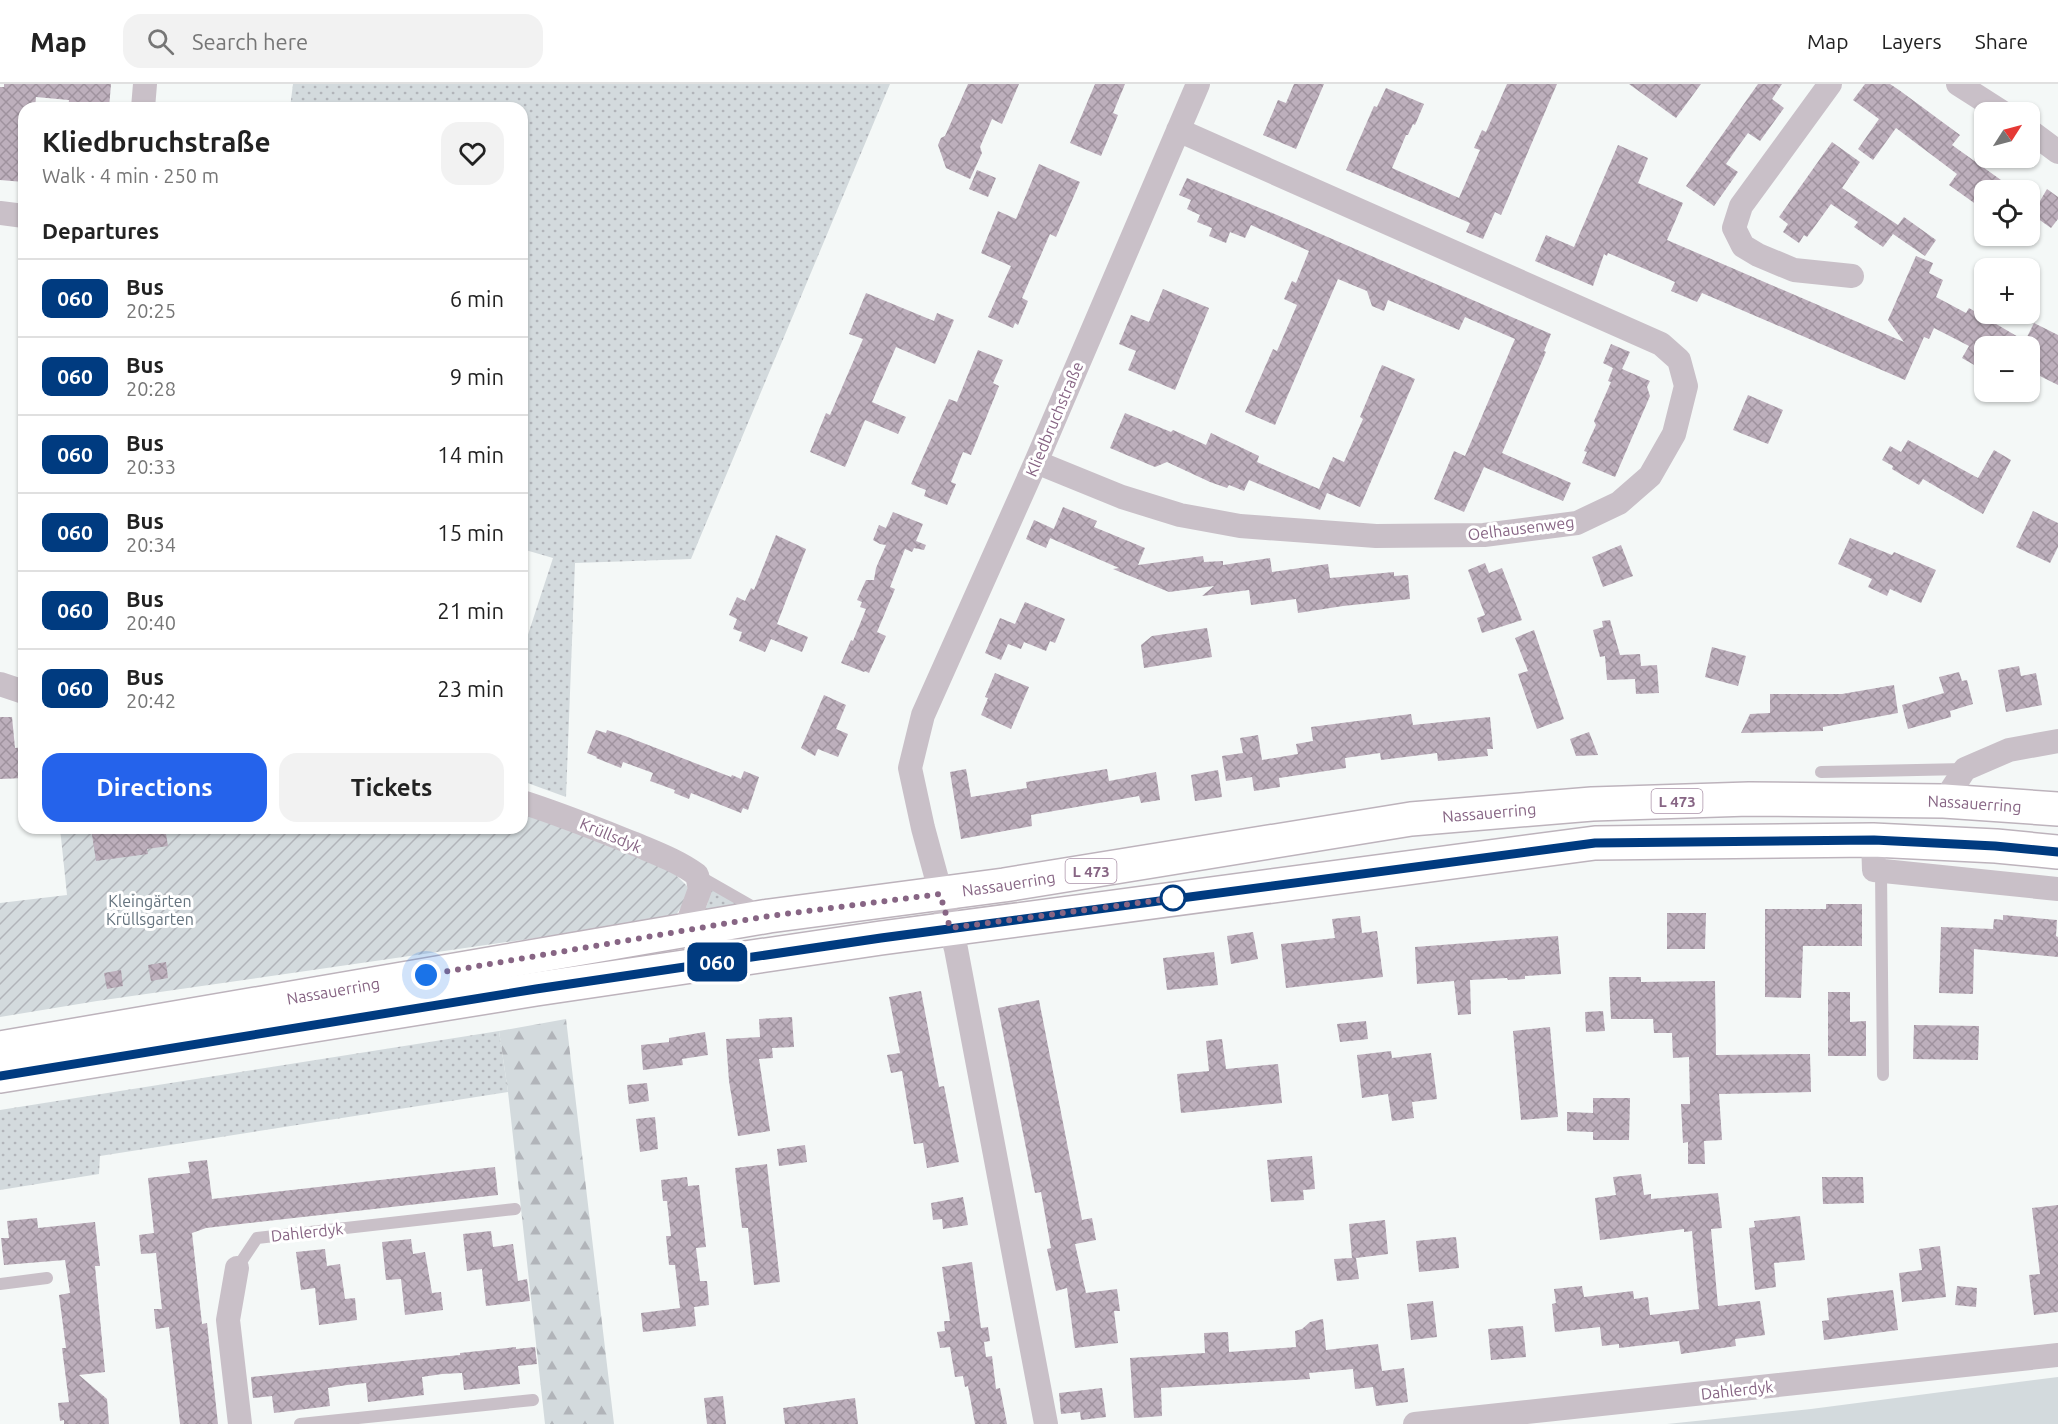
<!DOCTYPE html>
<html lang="en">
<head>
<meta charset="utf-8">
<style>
  :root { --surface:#fff; --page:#f2f2f2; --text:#222; --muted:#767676; --line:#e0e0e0; --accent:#2563eb }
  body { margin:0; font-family:Ubuntu,sans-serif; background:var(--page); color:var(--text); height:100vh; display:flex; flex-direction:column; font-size:22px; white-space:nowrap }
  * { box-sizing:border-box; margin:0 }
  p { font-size:20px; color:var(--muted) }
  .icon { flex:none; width:33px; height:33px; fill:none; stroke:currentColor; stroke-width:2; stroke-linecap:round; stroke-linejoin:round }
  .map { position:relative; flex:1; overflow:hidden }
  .panel { position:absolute; left:18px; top:18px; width:510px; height:732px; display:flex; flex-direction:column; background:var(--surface); border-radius:18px; box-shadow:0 2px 4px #0004 }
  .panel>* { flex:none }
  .badge { padding:0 12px; border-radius:9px; font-size:21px; line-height:39px }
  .needle { width:39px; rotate:54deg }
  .fabs { position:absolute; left:1974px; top:18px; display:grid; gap:12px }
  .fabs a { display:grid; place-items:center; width:66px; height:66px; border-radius:12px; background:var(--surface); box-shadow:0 2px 4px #0004; font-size:30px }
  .you { position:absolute; width:30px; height:30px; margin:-15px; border:4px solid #fff; border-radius:50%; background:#1a73e8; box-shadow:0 0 0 9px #1a73e833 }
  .map>.badge { position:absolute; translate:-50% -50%; box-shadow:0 0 0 3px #fff }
  h2 { padding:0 24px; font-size:22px; line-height:54px }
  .round { display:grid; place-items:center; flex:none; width:63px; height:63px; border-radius:18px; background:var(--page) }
  .overview { display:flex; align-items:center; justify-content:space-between; height:102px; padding:0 24px }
  h1 { font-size:28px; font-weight:700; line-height:45px }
  .primary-button { display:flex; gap:12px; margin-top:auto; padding:12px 24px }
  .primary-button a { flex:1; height:69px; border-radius:18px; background:var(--accent); color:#fff; font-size:24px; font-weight:700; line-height:69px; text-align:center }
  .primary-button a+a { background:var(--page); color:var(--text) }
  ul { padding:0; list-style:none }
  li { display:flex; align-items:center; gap:18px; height:78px; padding:0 24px; border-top:2px solid var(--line) }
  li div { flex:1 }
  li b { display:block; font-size:22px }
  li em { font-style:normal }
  li .badge { min-width:66px; font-weight:700; text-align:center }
  header { display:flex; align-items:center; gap:36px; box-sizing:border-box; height:84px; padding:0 30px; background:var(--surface); border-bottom:2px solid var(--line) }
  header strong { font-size:28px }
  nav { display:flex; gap:33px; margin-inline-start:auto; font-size:21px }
  .search { width:420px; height:54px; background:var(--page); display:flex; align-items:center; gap:15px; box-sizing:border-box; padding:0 21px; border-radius:18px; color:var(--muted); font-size:22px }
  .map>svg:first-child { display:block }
  .grass { fill:url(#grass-dots) }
  .forest { fill:url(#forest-firs) }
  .garden { fill:url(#garden-furrows) }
  .pitch { fill:#d3dadd }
  .building { fill:url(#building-cross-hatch) }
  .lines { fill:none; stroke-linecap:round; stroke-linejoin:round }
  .primary-casing { stroke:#bdb3bc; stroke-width:36 }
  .service { stroke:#c9c0c8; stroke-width:12 }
  .minor { stroke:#c9c0c8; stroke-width:24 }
  .primary { stroke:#fff; stroke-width:33 }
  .line-casing { stroke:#fff; stroke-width:14 }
  .line { stroke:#003b80; stroke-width:9 }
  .walk { stroke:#876584; stroke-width:6; stroke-dasharray:0 10.8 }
  .stop-dot { fill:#fff; stroke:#003b80; stroke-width:3 }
  .labels { text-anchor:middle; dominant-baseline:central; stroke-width:6; stroke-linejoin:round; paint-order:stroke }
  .shield { fill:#fff; stroke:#ab93a9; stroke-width:1.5 }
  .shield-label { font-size:15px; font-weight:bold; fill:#876584 }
  .street-label { font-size:16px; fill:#876584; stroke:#fff }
  .park-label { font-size:16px; fill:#64737e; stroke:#fff }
</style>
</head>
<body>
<header>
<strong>Map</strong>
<div class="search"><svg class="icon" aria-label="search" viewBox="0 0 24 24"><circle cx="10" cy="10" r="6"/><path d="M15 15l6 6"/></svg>Search here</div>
<nav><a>Map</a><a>Layers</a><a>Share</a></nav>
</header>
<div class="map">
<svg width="2058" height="1340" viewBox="0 0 2058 1340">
  <defs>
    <pattern id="grass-dots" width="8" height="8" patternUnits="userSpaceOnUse" patternTransform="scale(1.5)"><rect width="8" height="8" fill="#d3dadd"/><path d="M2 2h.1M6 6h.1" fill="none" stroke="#b1b4b9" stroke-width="1.8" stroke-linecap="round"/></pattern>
    <pattern id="forest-firs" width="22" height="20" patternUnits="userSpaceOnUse" patternTransform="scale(1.5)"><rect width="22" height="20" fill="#d3dadd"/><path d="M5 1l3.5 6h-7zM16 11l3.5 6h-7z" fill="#b1b4b9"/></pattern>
    <pattern id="garden-furrows" width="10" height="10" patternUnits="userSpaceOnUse" patternTransform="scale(1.5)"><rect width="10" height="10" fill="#d3dadd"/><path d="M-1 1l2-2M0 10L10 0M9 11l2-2" fill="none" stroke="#b1b4b9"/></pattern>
    <pattern id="building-cross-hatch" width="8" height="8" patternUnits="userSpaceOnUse" patternTransform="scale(1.5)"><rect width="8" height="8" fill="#bdafbc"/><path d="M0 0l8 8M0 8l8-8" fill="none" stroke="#9f929e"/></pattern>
  </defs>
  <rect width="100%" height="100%" fill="#f4f8f7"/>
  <!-- grass -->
  <path class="grass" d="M293 0H890L691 475 575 479 566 713 522 697V569L553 474 522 465V24H290Z
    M708 803 745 823 703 831 708 818Z
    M499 947 508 1008 100 1072 99 1090 0 1106V1026Z"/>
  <!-- forest -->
  <path class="forest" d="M566 935 614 1340H545L508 1008 499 947Z"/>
  <!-- garden -->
  <path class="garden" d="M522 727 671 786 692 807 674 834 97 917 0 933V819L67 811 60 744H522Z"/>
  <!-- pitch -->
  <path class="pitch" d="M2058 1293V1340H1667L1811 1325Z"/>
  <!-- building -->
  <path class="building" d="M4 0H111L109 24H68L69 16 36 13 35 24H24V98L0 96V3H4Z
    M968 0H1019L1002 40 992 35 980 63 982 69 970 95 946 84 938 61 941 54 945 52Z
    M1095 0H1125L1113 29 1118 31 1101 72 1070 59Z
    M1294 0H1324L1296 65 1263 51 1278 16 1286 19Z
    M1507 0H1557L1501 131 1495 128 1483 155 1466 148 1470 139 1346 86 1374 22 1377 23 1386 4 1424 20 1415 41 1413 40 1408 51H1406L1392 84 1459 114 1480 66 1474 64 1482 46 1486 48Z
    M1629 0H1701L1676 34Z
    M1758 0H1782L1772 15 1784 24 1760 57 1748 49 1737 64 1726 80 1738 88 1714 122 1686 102Z
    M1865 0H1890L1899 6 1960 51 1952 61 2015 106H1984V126L1949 101 1957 90 1896 44 1873 76 1858 65 1879 35 1853 16Z
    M1832 58 1860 78 1842 104 1898 141 1904 133 1936 156 1925 172 1893 150 1883 163 1854 143 1858 138 1831 120 1807 153 1804 151 1799 159 1783 148 1788 140 1779 133Z
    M1618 61 1648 74 1638 99 1683 119 1667 156 1904 258 1888 236 1916 172 1933 179 1929 189 1943 196 1936 213 1966 229 1969 224 2025 257 2034 239 2058 251V301L2030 287V262H1984V270L1976 282 1962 274 1969 262 1934 244 1929 255 1924 253 1905 296 1702 209 1697 218 1683 212 1671 207 1675 198 1608 169 1607 172 1604 170 1593 202 1535 177 1546 151 1574 163Z
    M1039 80 1080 98 1056 153 1050 150 1022 214 1028 217 1018 241 1015 239 1013 244 988 233 1011 182 981 169 998 127 1016 135Z
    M977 86 996 94 988 113 969 105Z
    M1187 94 1277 131 1551 250 1544 267 1546 268 1502 369 1571 399 1563 417 1484 383 1464 428 1434 415 1454 367 1465 372 1515 255 1465 233 1459 246 1388 216 1384 227 1372 222 1367 207 1338 195 1275 341 1245 328 1273 265 1277 267 1297 221 1284 215 1292 197 1296 199 1309 167 1251 141 1245 154 1230 148 1226 159 1209 152 1212 144 1197 138 1200 131 1187 125 1191 116 1179 111Z
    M2047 105 2058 113V135L2051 144 2030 129V110L2040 117Z
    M1163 205 1209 224 1175 306 1128 286 1136 267 1119 260 1131 231 1149 238Z
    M866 209 934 237 937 229 954 236 935 280 896 263 872 318 906 333 898 350 865 336 845 383 810 368 826 329 830 331 863 255 849 250Z
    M1611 260 1630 268 1622 285 1650 297 1647 303 1650 312 1615 393 1582 379 1587 368 1584 367 1596 341 1594 337 1611 298 1608 297 1613 284 1603 279Z
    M978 266 1003 276 993 299 999 302 971 371 963 368 951 398 956 400 947 421 924 412 926 406 911 400 949 315 957 318Z
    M1382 281 1415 295 1360 423 1327 409 1320 426 1249 396 1244 407 1229 401 1227 404 1210 398 1167 378 1155 383 1110 364 1125 329 1171 348 1173 346 1206 361 1211 349 1259 372 1257 378 1319 405 1333 373 1344 378 1363 335 1360 333Z
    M1748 311 1783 326 1768 360 1733 346Z
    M1908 356 1978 394 1994 366 2011 376 1983 430 1923 395 1919 401 1892 385 1893 382 1882 376 1890 362 1901 368Z
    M1063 423 1097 437 1094 443 1145 464 1138 481 1203 472 1204 478 1223 477V481L1270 474 1272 488 1328 480 1330 494 1394 488V492L1408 491 1410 515 1343 522 1298 529 1296 515 1251 521 1249 506 1202 512 1214 502 1169 508 1113 485 1119 484 1050 454Z
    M2033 427 2058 439V463L2050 479 2016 463Z
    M893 428 923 440 916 457 926 461 924 466 914 464 912 468 905 465 890 503 895 505 877 548 886 552 869 589 865 587 864 588 841 579 851 556 853 557 866 525 860 523 862 518 857 516 866 496H874L876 484 886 461 880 460 873 456 879 441 886 444Z
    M1034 436 1054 445 1046 464 1026 455Z
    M776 451 806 465 777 540 808 553 802 568 771 555 765 568 739 557 742 548 733 545 737 535 729 531 737 513 745 517 751 504 754 506Z
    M1850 454 1892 471 1894 468 1936 486 1921 519 1890 505 1887 512 1868 503 1872 495 1838 480Z
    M1621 461 1633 492 1603 503 1592 473Z
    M1485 479 1489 489 1502 484 1522 536 1482 549 1477 534 1485 531 1468 486Z
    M1025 518 1065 535 1055 559 1050 557 1046 567 1024 558 1021 565 1008 560 1001 576 985 569 1000 534 1015 540Z
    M1610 536 1620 571 1640 570 1641 582 1657 581 1659 609 1636 610 1635 595 1607 596 1605 572 1600 573 1593 546 1603 543 1602 537Z
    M1207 544 1212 573 1144 584 1141 561 1152 552Z
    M1534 546 1564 635 1537 645 1518 590 1528 587 1515 554Z
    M1712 563 1746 572 1738 602 1705 593Z
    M2019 582 2021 592 2036 589 2042 621 2006 628 1998 586Z
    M1959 588 1962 597 1967 596 1973 620 1950 627 1951 633 1908 645 1902 621 1944 609 1939 593Z
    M995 589 1029 603 1011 645 981 631 988 614 985 613Z
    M1894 601 1898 629 1823 643V647L1741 649 1750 630 1770 629V610H1842Z
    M824 611 846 621 836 645 848 650 838 673 818 665 815 672 801 664Z
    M1411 630 1413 641 1490 633 1493 665H1487L1488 672 1438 677 1437 669 1381 676 1380 669 1345 674 1346 684 1279 694 1280 703 1254 707 1252 693 1226 697 1222 672 1243 669 1240 654 1258 651 1262 676 1298 670 1296 660 1313 657 1311 643Z
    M0 633H12L15 664 24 663V694L0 695Z
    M596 646 606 649 607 646 625 652 731 693 732 691 741 695 744 687 759 693 748 726 743 724 741 729 691 709 689 715 674 709 675 706 650 697 653 689 623 678 621 684 596 674 597 673 587 669Z
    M1589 648 1598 671 1576 672 1570 655Z
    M966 685 971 713 1027 704 1026 698 1107 685 1109 697 1156 688 1160 716 1141 719 1139 712 1031 731 1032 742 961 755 950 688Z
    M1218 686 1222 713 1195 717 1191 691Z
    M91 744H165L168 762 147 765 148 770 96 777Z
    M1826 820H1862V862H1803L1801 914 1765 913V825H1826Z
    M1667 829H1706L1705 865H1667Z
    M2003 831 2057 836 2056 852 2058 853V873L1974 865 1973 910 1939 909 1941 843 1993 845 1994 835 2003 836Z
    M1360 832 1362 849 1377 847 1383 893 1286 904 1281 860 1335 854 1332 835Z
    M1253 848 1258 875 1231 880 1227 852Z
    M1558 852 1561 890 1525 892V895L1508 896 1507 894 1470 896 1471 930 1458 931 1454 897 1417 900 1415 863Z
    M1214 868 1218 901 1167 906 1163 874Z
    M166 878 168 894 151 897 148 881Z
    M121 886 123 902 107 905 104 889Z
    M1609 893H1641V898L1715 897 1716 971 1810 970 1811 1008 1719 1010 1722 1056 1704 1057 1705 1080H1688V1058L1683 1059 1681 1020H1690L1689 973 1673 974 1672 949H1654L1653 935H1611Z
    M921 907 939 1003 944 1002 959 1078 927 1084 923 1059 914 1060 902 987 891 989 887 971 900 969 889 913Z
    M1828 908H1850V938L1866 937V972H1828Z
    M1039 916 1082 1136 1092 1134 1096 1156 1075 1160 1086 1209 1117 1205 1120 1227H1114L1118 1259 1075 1264 1067 1204 1056 1207 1047 1165 1051 1164 1041 1108 1035 1109 998 924Z
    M1603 927 1605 947 1586 948 1585 928Z
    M792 933 794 963 772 964 773 974 759 975 770 1047 738 1052 729 997 726 955 760 953 759 935Z
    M1366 937 1368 955 1340 958 1337 940Z
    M1914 941 1979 942 1978 976 1913 975Z
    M1550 943 1558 1033 1521 1036 1513 947Z
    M705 948 708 971 682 975 683 981 643 986 641 961 669 958V954Z
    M1222 955 1226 985 1278 980 1282 1019 1181 1029 1177 990 1209 987 1206 957Z
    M1391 967 1392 974 1431 969 1437 1015 1412 1018 1414 1034 1392 1037 1388 1010 1362 1014 1357 971Z
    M647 999 649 1017 629 1020 627 1001Z
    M1593 1014H1630L1629 1056H1593V1048L1567 1047V1028L1593 1029Z
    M655 1033 658 1065 640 1068 636 1035Z
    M805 1061 807 1078 779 1082 777 1065Z
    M1312 1072 1315 1105 1303 1106 1304 1116 1271 1118 1267 1076Z
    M207 1076 212 1115 495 1083 498 1111 206 1144 192 1149 202 1240 207 1239 218 1340H180L169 1243 156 1245 154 1225H162L156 1169 141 1170 139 1151 154 1149 148 1094 190 1089 188 1078Z
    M767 1080 780 1198 754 1201 748 1144H742L735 1084Z
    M1641 1090 1644 1111 1651 1110V1115L1718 1109 1722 1144 1711 1145 1718 1222 1760 1217 1765 1251 1735 1255 1736 1262 1681 1270 1679 1257 1619 1264V1260L1602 1262 1600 1243 1555 1248 1552 1220 1556 1219 1554 1205 1582 1202 1584 1213 1633 1207 1634 1215 1648 1213 1650 1231 1699 1225 1692 1147 1684 1148V1145L1600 1156 1595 1114 1616 1111 1613 1093Z
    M687 1093 688 1102 699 1101 706 1163 696 1164 700 1197H707L709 1221 694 1223 696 1242 643 1248 641 1229 680 1224 675 1181H669L666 1152H671L667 1117H663L661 1096Z
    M1822 1093H1863L1864 1119 1823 1120Z
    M963 1113 968 1141 943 1145 942 1135 933 1136 931 1119Z
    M2058 1121V1228L2034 1231 2029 1191 2040 1190 2032 1124Z
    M1800 1132 1805 1176 1774 1179 1776 1203 1755 1206 1749 1144 1755 1143 1754 1137Z
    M37 1134 38 1144 95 1138 100 1182H95L105 1288 79 1291 107 1315 109 1340H64V1336L60 1337 58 1319 69 1318 62 1264H66L59 1211 70 1209 65 1176 4 1181 1 1154H9L7 1137Z
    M1385 1136 1388 1170 1356 1174 1359 1195 1337 1197 1334 1175 1352 1174 1349 1140Z
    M491 1147 493 1163 513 1160 518 1197 527 1195 530 1217 486 1222 482 1185 467 1187 463 1150Z
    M1456 1153 1459 1184 1419 1188 1416 1157Z
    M411 1155 413 1170 425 1168 432 1209 441 1208 443 1226 405 1231 401 1195 386 1196 382 1158Z
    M1940 1162 1946 1213 1902 1218 1899 1189 1922 1186 1919 1165Z
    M325 1165 327 1182 340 1180 345 1215 355 1214 357 1236 319 1241 315 1204 301 1206 296 1168Z
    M972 1178 981 1244 988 1243 990 1257 984 1258 986 1273 992 1272 996 1305 1000 1304 1007 1340H975L968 1302 965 1303 963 1292 955 1293 950 1263 940 1264 937 1248 945 1247 944 1237H950L942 1183Z
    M1957 1202 1977 1204 1976 1223 1955 1221Z
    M1893 1206 1898 1246 1824 1256 1822 1237 1829 1236 1827 1214Z
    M1433 1217 1437 1253 1411 1256 1407 1220Z
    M1323 1235 1326 1266 1378 1260 1382 1287 1404 1284 1408 1318 1376 1322 1373 1303 1355 1305 1353 1285 1309 1289 1310 1295 1161 1304 1162 1332 1134 1334 1130 1274 1205 1269 1204 1249 1228 1248 1229 1268 1296 1263 1295 1247 1302 1245 1310 1238Z
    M1523 1242 1526 1273 1491 1276 1488 1245Z
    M516 1263V1265L535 1263 537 1280 518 1282 520 1300 464 1306 462 1289 442 1290 422 1293 424 1311 368 1318 366 1299 347 1301 328 1304 330 1322 274 1329 272 1312 253 1314 251 1293 460 1271V1269Z
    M1102 1304 1106 1333 1081 1336 1080 1328 1061 1330 1059 1309Z
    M723 1312 726 1340H707L704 1314Z
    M855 1314 858 1340H785L783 1324Z"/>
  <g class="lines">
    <defs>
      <g id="primary">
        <path id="s1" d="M0 964 769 832 1004 801 1411 735 1592 720 1749 715 1944 717 2058 725"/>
        <path d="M0 992 536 905 881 854 1595 759 1873 756 1996 762 2058 768"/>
      </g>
    </defs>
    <!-- primary casing -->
    <use href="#primary" class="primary-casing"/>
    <!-- service -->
    <path class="service" d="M1821 688 1965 685
      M1881 787 1883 991
      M697 791 760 827
      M237 1184 257 1154 515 1125
      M0 1200 47 1194
      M300 1340 533 1316"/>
    <!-- minor -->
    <path class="minor" d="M1830 0 1741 122 1734 144 1743 162 1758 171 1794 186 1852 192
      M1958 0 2002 28
      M143 24 145 0
      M2030 47 2058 68
      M0 129 24 132
      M1036 378 1122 413 1180 431 1240 442 1376 452 1484 451 1577 439 1619 419 1650 392 1674 350 1686 302 1679 276 1661 260 1178 46
      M0 600 24 608
      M1944 717 1965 685 2009 666 2058 657
      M522 718C560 730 597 745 635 760 656 769 678 777 697 791L700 805 688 838 681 846
      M1873 756 1874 786 2058 805
      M237 1184 228 1236 240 1340
      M1046 1340 956 865 923 744 910 684 923 631 1036 378 1198 0
      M1415 1340 2058 1271"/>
    <!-- primary -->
    <use href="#primary" class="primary"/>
  </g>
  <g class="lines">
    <defs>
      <path id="line" d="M0 992 536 905 881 854 1595 759 1874 756 1995 762 2058 768"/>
    </defs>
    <!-- line casing -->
    <use href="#line" class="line-casing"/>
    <!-- line -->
    <use href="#line" class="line"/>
    <!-- walk -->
    <path class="walk" d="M426 891 769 832 940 810 950 844 1176 814H1173"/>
  </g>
  <!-- markers -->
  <circle class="stop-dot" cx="1173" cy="814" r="12"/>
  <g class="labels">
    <!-- shield labels -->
    <g class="shield">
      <rect x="1651.5" y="705" width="51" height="24" rx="4.5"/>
      <rect x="1065.5" y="775" width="51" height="24" rx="4.5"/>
    </g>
    <g class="shield-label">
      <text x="1677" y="717">L 473</text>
      <text x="1091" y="787">L 473</text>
    </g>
    <!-- street labels -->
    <g class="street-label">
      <text transform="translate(1054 335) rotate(-67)">Kliedbruchstraße</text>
      <text transform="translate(1521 444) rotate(-7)">Oelhausenweg</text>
      <text stroke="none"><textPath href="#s1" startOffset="1994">Nassauerring</textPath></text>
      <text stroke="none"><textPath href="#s1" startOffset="1508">Nassauerring</textPath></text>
      <text transform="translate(611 751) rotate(23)">Krüllsdyk</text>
      <text stroke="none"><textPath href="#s1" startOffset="1022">Nassauerring</textPath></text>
      <text stroke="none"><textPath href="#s1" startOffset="338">Nassauerring</textPath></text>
      <text transform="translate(307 1148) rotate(-6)">Dahlerdyk</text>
      <text transform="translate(1737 1306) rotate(-6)">Dahlerdyk</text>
    </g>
    <!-- park labels -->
    <g class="park-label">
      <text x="150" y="817">Kleingärten<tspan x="150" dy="18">Krüllsgarten</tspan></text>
    </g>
  </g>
</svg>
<div class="fabs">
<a><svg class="needle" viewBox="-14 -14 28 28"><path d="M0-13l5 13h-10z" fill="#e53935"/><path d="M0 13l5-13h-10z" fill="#767676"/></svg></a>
<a><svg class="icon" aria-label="locate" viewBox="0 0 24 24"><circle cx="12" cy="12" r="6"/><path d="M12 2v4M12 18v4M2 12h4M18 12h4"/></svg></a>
<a>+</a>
<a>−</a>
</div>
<div class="you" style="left:426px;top:891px"></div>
<b class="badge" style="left:717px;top:878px;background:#003b80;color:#fff">060</b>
<section class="panel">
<div class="overview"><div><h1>Kliedbruchstraße</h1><p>Walk · 4 min · 250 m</p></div><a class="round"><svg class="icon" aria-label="heart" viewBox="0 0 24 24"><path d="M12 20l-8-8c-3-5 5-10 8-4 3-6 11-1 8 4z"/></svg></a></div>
<h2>Departures</h2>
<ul>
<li><span class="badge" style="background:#003b80;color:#fff">060</span><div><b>Bus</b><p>20:25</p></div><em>6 min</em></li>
<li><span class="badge" style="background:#003b80;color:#fff">060</span><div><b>Bus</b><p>20:28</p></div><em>9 min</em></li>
<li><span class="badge" style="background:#003b80;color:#fff">060</span><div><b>Bus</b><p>20:33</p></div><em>14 min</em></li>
<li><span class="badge" style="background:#003b80;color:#fff">060</span><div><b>Bus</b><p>20:34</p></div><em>15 min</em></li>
<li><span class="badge" style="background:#003b80;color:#fff">060</span><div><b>Bus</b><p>20:40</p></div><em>21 min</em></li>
<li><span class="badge" style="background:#003b80;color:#fff">060</span><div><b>Bus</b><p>20:42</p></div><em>23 min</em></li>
</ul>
<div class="primary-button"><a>Directions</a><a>Tickets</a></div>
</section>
</div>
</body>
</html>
